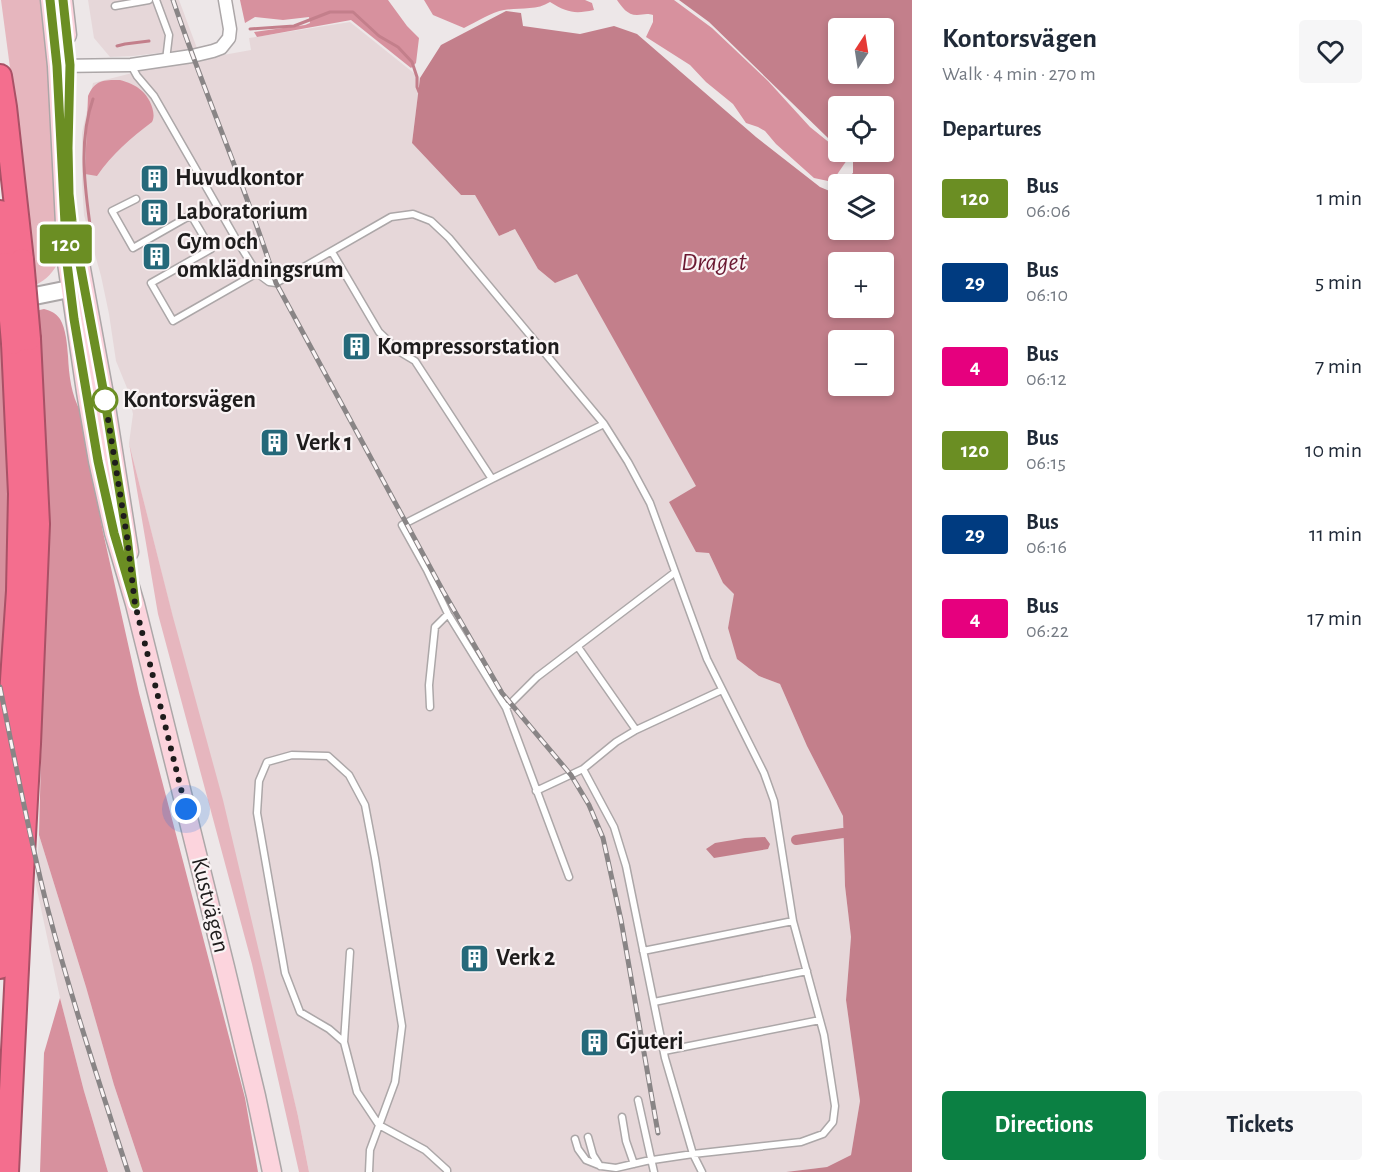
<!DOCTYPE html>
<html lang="en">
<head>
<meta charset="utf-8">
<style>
  :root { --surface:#fff; --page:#f6f6f7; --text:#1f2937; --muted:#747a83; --accent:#0b8043 }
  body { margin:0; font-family:"Alegreya Sans",sans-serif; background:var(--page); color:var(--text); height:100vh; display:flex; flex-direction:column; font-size:22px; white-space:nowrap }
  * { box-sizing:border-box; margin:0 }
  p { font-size:20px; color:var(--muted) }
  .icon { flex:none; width:33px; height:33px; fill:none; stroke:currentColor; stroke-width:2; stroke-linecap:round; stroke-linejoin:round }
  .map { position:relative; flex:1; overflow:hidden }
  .details { display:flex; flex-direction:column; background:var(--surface); width:480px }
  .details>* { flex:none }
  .badge { padding:0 12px; border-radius:4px; font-size:21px; line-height:39px }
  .needle { width:39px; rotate:12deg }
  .fabs { position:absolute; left:828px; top:18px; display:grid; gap:12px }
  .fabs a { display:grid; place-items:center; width:66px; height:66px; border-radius:6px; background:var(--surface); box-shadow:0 3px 9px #0003; font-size:30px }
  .you { position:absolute; width:30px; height:30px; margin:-15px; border:4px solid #fff; border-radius:50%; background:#1a73e8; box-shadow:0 0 0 9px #1a73e833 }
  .map>.badge { position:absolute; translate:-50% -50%; box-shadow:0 0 0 3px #fff }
  h2 { padding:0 30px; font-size:22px; line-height:54px }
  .round { display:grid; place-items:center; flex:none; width:63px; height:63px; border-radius:6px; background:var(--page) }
  .headline { display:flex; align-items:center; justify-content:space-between; height:102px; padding:0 30px }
  h1 { font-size:28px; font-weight:600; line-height:45px }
  .action { display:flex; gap:12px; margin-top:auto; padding:12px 30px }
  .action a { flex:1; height:69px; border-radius:6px; background:var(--accent); color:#fff; font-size:24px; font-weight:600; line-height:69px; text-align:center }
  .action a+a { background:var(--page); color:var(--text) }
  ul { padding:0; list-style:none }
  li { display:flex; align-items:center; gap:18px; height:84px; padding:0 30px }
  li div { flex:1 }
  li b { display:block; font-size:22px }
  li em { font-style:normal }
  li .badge { min-width:66px; font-weight:700; text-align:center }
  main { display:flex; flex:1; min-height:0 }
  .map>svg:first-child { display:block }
  .built { fill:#e6d7d9 }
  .green { fill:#e6b6be }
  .forest { fill:#d7919e }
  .water { fill:#c37f8b; fill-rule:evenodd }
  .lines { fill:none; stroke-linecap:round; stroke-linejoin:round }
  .stream { stroke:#c37f8b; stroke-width:3 }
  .canal { stroke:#c37f8b; stroke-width:10 }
  .service-casing { stroke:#aca7a8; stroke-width:9 }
  .minor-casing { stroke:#aca7a8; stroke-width:15 }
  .tertiary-casing { stroke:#aca7a8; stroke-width:20 }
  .secondary-casing { stroke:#aca7a8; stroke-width:21 }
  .motorway-casing { stroke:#a95166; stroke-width:26 }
  .service { stroke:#fff; stroke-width:6 }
  .minor { stroke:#fff; stroke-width:12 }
  .tertiary { stroke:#fff; stroke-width:16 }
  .secondary { stroke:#fcd4dd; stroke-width:18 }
  .motorway { stroke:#f46e8e; stroke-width:22 }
  .rail-casing { stroke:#898586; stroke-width:5 }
  .rail { stroke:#faf4f5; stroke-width:3; stroke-dasharray:9; stroke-linecap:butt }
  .motorway-bridge-casing { stroke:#a95166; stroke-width:26; stroke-linecap:butt }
  .motorway-bridge { stroke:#f46e8e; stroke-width:22 }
  .line-casing { stroke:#fff; stroke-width:14 }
  .line { stroke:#6b8e23; stroke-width:9 }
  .walk { stroke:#1e1c1c; stroke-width:6; stroke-dasharray:0 10.8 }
  .stop-dot { fill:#fff; stroke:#6b8e23; stroke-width:3 }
  .labels { text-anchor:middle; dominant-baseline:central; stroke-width:4.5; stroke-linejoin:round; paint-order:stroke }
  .poi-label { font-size:24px; font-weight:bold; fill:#1e1c1c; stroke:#faf4f5; text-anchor:start }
  .stop-label { font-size:24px; font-weight:bold; fill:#1e1c1c; stroke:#faf4f5; text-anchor:start }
  .street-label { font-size:24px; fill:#1e1c1c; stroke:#faf4f5 }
  .water-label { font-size:26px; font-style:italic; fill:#6b1932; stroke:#faf4f5 }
</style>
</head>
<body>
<main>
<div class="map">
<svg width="912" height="1172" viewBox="0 0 912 1172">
  <rect width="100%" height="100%" fill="#ede7e8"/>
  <!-- built -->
  <path class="built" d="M88 0H179L201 59 251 50 249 38 350 22 420 78 412 143 461 195H475L499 236 515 229 538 269 555 283 577 273 697 487 669 502 709 553 723 583 735 594 728 628 759 676 780 684 807 746 843 816 845 886 851 937 846 1000 860 1101 851 1155 827 1167 786 1172H309L298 1116 129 443 133 414 127 388 116 361 109 314 101 276 84 215 82 183V133L93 83 144 70 187 62 183 50 133 56 110 57 94 38Z
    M39 835 86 987 114 1085 143 1172H108L84 1091 60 998 36 885Z"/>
  <!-- green -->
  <path class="green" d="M1 0H43L54 70 60 258C48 287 28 288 0 295L18 128Z
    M129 443 173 617 223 800 298 1116 309 1172H299L252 964 158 614Z"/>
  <!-- forest -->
  <path class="forest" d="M240 0H388L407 26 419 38 416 63 411 68 351 20 257 37 254 32 305 25 310 23 309 17 283 20 255 17 245 23Z
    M424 0H585L592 3 594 10C575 14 568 13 550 2 536 11 520 7 504 10 492 12 476 22 464 28L433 15Z
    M617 0H674L712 28 768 81 810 127 836 148 847 160 836 176 828 181 814 178 776 144 765 131 758 127 746 123 733 104 706 82 690 65 646 37 653 22V15C646 13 643 15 637 15 627 15 622 7 617 0Z
    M120 80C127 82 136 85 142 91 149 97 157 113 152 122 131 138 112 154 97 176L85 174 88 96C95 80 103 80 120 80Z
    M44 309C51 311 56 313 60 319 66 329 67 344 68 356 69 375 71 395 81 412L103 532 139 693 245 1098 258 1172H143L114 1085 86 987 39 835 47 526 40 327 8 333 14 498 5 716 0 688V319Z
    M60 998 84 1091 108 1172H40L44 1053Z"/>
  <!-- water -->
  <path class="water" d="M679 0H912V1172H786L827 1167 851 1155 860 1101 846 1000 851 937 845 886 843 816 807 746 780 684 759 676 737 659 728 628 734 594 723 583 709 553 696 552 669 502 696 486 577 274 555 283 538 269 515 229 499 236 475 195H461L412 143 420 78 441 45 506 11 521 13 523 26 580 34 614 26 637 34 756 137 820 187 832 192 838 186V230H884V184H840L853 173V152H884V106H838V142L828 138 709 22ZM838 28H884V74H838ZM838 262H884V308H838ZM838 340H884V386H838Z
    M765 837 770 844 768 849 714 858 706 849 715 843 745 838Z"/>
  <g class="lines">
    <!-- stream -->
    <path class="stream" d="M250 29 294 26 330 12H353L379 36 398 47 412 62 417 77V87L419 92
      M117 46 125 44 149 41
      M90 237 91 232C85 190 78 141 93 99"/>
    <!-- canal -->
    <path class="canal" d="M796 840 843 833"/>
    <defs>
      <path id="service" d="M156 0 169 35 166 60
        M115 6 149 0
        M131 65 137 76 154 96 236 239 257 273 269 282 276 283 391 217 413 214 431 221 449 238 604 424 628 462 650 503 707 659 764 773 774 801 793 921 824 1035 835 1106 833 1122 823 1134 801 1142 693 1154 646 1161 616 1168 601 1166 586 1160 578 1149 575 1139
        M136 199 112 211 133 248 191 215 211 249 151 283 173 321 257 273
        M332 252 379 332 400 352 415 361 492 479
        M578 647 636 730
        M430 707 429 685 435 627 448 614
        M506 708 537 677 674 573
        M583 769 616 742 636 730 722 690
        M536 791 583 769 614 827 626 866 665 1058 693 1154 702 1172
        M569 877 506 708 448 614 427 570 402 525 492 479 604 424
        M643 951 793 921
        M654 1002 807 971
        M344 1042 350 952
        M664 1051 820 1020
        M638 1100 654 1172
        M622 1117 626 1141 634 1164
        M588 1137 593 1155 600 1166
        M369 1172 370 1150 395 1082 402 1026 375 858 365 805 349 775 328 756 292 755 267 762 259 781 257 813 285 973 300 1012 329 1029 344 1042 357 1092 379 1125 425 1150 447 1170V1172"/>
      <path id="minor" d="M57 66 131 65 192 56 213 51 221 48 229 38 230 29 225 0"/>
      <path id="tertiary" d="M15 300 84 286"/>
      <path id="secondary" d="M50 0 57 66 67 263 86 392 98 461 114 533 135 604 225 967 256 1096 272 1172
        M63 0 67 35
        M75 236 104 394 129 552"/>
      <path id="motorway" d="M0 76 5 107 22 260
        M0 212 6 264
        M0 967 7 839 8 739 18 591 20 494 13 343
        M7 1172 19 928 29 744 38 524 29 339"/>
    </defs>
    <!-- service casing -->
    <use href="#service" class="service-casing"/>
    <!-- minor casing -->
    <use href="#minor" class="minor-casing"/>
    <!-- tertiary casing -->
    <use href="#tertiary" class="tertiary-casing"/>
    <!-- secondary casing -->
    <use href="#secondary" class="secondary-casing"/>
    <!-- motorway casing -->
    <use href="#motorway" class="motorway-casing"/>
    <!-- service -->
    <use href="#service" class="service"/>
    <!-- minor -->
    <use href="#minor" class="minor"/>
    <!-- tertiary -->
    <use href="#tertiary" class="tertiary"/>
    <!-- secondary -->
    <use href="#secondary" class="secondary"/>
    <!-- motorway -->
    <use href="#motorway" class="motorway"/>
    <defs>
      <path id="rail" d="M173 0C205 95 246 187 276 283L443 591 502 693 571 775 589 805 603 838 621 920 658 1133
        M0 687C15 761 29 836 48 910 71 998 100 1085 128 1172"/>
    </defs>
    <!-- rail casing -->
    <use href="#rail" class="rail-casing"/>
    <!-- rail -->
    <use href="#rail" class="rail"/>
    <defs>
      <path id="motorway-bridge" d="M22 260 29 339
        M6 264 13 343"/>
    </defs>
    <!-- motorway-bridge casing -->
    <use href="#motorway-bridge" class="motorway-bridge-casing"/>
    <!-- motorway-bridge -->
    <use href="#motorway-bridge" class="motorway-bridge"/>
  </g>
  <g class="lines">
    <defs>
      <path id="line" d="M50 0 57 66 67 263 74 319 98 461 114 533 135 604 127 537 104 394 72 221 69 194 68 148 70 65 63 0"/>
    </defs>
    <!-- line casing -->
    <use href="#line" class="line-casing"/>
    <!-- line -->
    <use href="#line" class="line"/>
    <!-- walk -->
    <path class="walk" d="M105 400 104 394 127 537 135 604 186 809"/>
  </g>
  <!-- icons -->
  <defs>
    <symbol id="building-square" viewBox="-11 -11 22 22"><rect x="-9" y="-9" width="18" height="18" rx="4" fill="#25697a" stroke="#faf4f5"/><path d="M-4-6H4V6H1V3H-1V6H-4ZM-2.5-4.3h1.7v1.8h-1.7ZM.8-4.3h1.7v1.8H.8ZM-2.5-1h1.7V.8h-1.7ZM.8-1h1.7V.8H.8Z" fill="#fff"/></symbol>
  </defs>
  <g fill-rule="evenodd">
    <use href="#building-square" x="138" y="162" width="33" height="33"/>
    <use href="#building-square" x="138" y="196" width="33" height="33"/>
    <use href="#building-square" x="140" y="240" width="33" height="33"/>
    <use href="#building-square" x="340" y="330" width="33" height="33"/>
    <use href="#building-square" x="258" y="426" width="33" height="33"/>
    <use href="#building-square" x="458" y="942" width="33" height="33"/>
    <use href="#building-square" x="578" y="1026" width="33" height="33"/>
  </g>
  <!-- markers -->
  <circle class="stop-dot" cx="105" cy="400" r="12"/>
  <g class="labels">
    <!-- poi labels -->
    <g class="poi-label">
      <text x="175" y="178">Huvudkontor</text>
      <text x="176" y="212">Laboratorium</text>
      <text x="177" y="242">Gym och<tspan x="177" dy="28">omklädningsrum</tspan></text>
      <text x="377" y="347">Kompressorstation</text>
      <text x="296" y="443">Verk 1</text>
      <text x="496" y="958">Verk 2</text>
      <text x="616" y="1042">Gjuteri</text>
    </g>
    <!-- stop labels -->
    <g class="stop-label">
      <text x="123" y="400">Kontorsvägen</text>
    </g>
    <!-- street labels -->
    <g class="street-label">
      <text transform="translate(210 905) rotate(76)">Kustvägen</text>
    </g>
    <!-- water labels -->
    <g class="water-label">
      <text x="714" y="262">Draget</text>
    </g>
  </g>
</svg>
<div class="fabs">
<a><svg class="needle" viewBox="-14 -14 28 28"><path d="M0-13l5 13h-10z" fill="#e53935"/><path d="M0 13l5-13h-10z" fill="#747a83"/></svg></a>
<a><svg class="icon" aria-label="locate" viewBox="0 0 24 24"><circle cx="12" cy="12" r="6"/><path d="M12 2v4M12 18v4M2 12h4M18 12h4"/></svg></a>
<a><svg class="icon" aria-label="layers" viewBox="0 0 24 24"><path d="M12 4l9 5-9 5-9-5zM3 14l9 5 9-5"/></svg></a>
<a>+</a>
<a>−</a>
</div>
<div class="you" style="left:186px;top:809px"></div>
<b class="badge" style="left:66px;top:244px;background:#6b8e23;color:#fff">120</b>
</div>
<section class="details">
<div class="headline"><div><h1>Kontorsvägen</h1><p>Walk · 4 min · 270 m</p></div><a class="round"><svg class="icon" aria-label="heart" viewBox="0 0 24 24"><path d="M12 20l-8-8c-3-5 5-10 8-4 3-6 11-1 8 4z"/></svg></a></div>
<h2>Departures</h2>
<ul>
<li><span class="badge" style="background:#6b8e23;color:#fff">120</span><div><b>Bus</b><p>06:06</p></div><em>1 min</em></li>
<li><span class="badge" style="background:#003b80;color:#fff">29</span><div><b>Bus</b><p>06:10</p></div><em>5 min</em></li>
<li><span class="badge" style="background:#e6007e;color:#fff">4</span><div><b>Bus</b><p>06:12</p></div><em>7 min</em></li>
<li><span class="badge" style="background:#6b8e23;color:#fff">120</span><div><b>Bus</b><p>06:15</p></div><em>10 min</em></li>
<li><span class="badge" style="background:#003b80;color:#fff">29</span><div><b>Bus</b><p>06:16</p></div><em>11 min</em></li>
<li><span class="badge" style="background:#e6007e;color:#fff">4</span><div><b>Bus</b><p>06:22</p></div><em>17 min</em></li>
</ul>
<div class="action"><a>Directions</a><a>Tickets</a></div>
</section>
</main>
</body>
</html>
